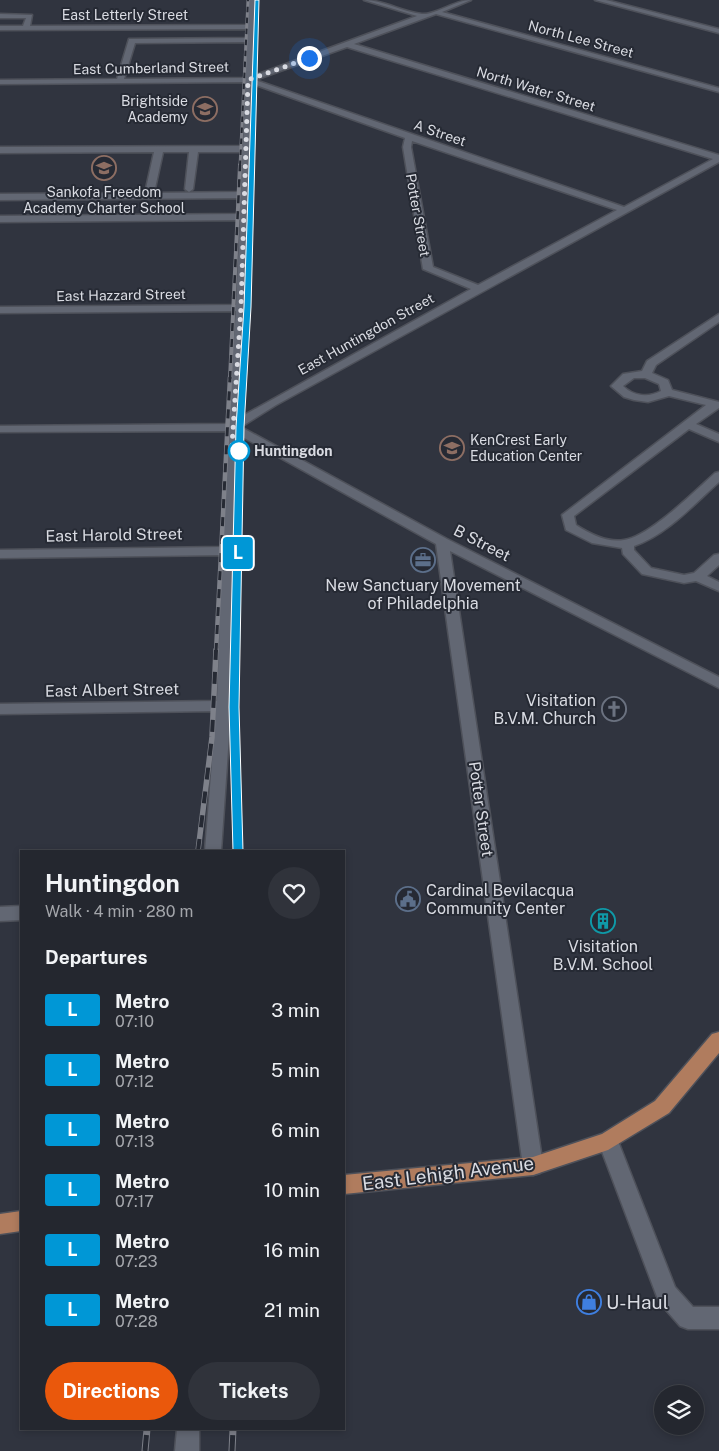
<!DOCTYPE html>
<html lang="en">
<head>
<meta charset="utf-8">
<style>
  :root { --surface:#24272f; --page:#30333b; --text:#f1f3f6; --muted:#a3a5aa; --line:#41444b; --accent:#ea580c }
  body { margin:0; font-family:"Public Sans",sans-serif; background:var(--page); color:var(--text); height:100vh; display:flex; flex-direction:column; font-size:19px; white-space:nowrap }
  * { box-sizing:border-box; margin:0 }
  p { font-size:16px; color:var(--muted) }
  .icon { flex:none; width:28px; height:28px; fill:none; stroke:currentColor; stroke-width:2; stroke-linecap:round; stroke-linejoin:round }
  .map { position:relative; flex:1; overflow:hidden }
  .sheet { position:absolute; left:20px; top:850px; width:325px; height:580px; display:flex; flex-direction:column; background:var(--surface); border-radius:0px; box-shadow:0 2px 8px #0003,0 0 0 1px var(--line) }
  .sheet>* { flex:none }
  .badge { padding:0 10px; border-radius:4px; font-size:18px; line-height:32px }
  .controls { position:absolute; left:654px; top:1385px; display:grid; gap:10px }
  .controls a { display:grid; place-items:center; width:50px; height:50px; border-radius:50%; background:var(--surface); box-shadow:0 2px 8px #0003,0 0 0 1px var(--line); font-size:25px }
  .you { position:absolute; width:25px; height:25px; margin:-12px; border:4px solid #fff; border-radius:50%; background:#1a73e8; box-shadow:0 0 0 8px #1a73e833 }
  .map>.badge { position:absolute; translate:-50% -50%; box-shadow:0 0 0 2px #fff }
  h2 { padding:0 25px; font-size:19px; line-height:45px }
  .round { display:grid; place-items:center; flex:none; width:52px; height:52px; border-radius:26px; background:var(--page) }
  .summary { display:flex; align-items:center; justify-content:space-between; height:85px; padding:0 25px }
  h1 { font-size:24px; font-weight:700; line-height:38px }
  .action { display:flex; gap:10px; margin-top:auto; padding:10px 25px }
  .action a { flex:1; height:58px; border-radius:30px; background:var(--accent); color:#fff; font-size:20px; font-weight:700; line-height:58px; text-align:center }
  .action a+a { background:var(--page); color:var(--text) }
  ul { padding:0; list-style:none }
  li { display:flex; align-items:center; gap:15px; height:60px; padding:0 25px }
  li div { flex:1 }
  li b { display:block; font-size:19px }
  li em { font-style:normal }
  li .badge { min-width:55px; font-weight:700; text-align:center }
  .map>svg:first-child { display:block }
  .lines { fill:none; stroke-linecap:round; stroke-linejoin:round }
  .minor-casing { stroke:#4e515a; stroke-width:3 }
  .major-casing { stroke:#4e515a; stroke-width:3 }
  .minor { fill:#626773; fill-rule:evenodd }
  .major { fill:#b07c5e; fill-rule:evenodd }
  .rail-far4-casing { stroke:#7e818a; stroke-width:3 }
  .rail-far3-casing { stroke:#7e818a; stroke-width:4 }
  .rail-far2-casing { stroke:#7e818a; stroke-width:4.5 }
  .rail-far1-casing { stroke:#7e818a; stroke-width:5.5 }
  .rail-casing { stroke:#7e818a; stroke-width:7 }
  .rail-far4 { stroke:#262a34; stroke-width:2; stroke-dasharray:5.5; stroke-linecap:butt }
  .rail-far3 { stroke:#262a34; stroke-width:2.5; stroke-dasharray:8; stroke-linecap:butt }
  .rail-far2 { stroke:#262a34; stroke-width:3; stroke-dasharray:9; stroke-linecap:butt }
  .rail-far1 { stroke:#262a34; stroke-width:4; stroke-dasharray:12; stroke-linecap:butt }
  .rail { stroke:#262a34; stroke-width:5; stroke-dasharray:16; stroke-linecap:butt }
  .line { fill:#0097d6; stroke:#fff }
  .walk { stroke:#d9dbe2; stroke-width:5; stroke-dasharray:0 9 }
  .stop-dot { fill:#fff; stroke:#0097d6; stroke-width:2.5 }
  .labels { text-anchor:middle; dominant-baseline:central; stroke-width:4; stroke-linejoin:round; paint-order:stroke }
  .far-street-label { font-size:14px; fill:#d9dbe2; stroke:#262a34 }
  .far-poi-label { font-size:14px; fill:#d9dbe2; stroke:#262a34; text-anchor:end }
  .far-stop-label { font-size:14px; font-weight:bold; fill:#d9dbe2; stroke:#262a34; text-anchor:start }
  .street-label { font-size:16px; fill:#d9dbe2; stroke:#262a34 }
  .poi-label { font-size:16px; fill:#d9dbe2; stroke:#262a34 }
  .near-street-label { font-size:19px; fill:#d9dbe2; stroke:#262a34 }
  .near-poi-label { font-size:19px; fill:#d9dbe2; stroke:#262a34; text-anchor:start }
</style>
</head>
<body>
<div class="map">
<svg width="719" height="1451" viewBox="0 0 719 1451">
  <rect width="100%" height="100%" fill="#30343f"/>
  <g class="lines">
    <defs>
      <path id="minor" d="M249 0H255L253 76 417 16 364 0C384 0 402 12 422 14 436 15 455 0 471 0L442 12 719 88V92L436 14 354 44 719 155V162L276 405 241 427 447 539 719 677V688L450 551 543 1166 540 1173 533 1175 526 1173 523 1166 436 544 239 435 231 706 221 851H205L216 711 0 714V704L217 701 222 555 0 558V550L223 547 227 431 0 432V426L227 424 236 311 0 313V307L236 305 240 220 0 222V216L240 214V198L0 200V194L145 193 154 152 0 153V147L243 146 245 82 0 84V80L117 79 129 39 247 38V29L0 30V26H23L26 18H0V14L32 15 30 26 248 25ZM247 42 245 78 124 79 135 43ZM347 47 713 159 624 207 255 80ZM253 84 405 138 403 147 423 269 471 289 239 418 246 308ZM412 141 617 210 478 285 433 267 411 147ZM163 152H189L185 189 189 192 193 189 198 152H242L241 192 154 193Z
        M595 0H606L719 29V33Z
        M719 314V322L656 365 652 373 668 380 672 390 719 402V408L696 424 719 434V442L689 429 574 516 576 525C590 534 607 543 624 540 649 537 695 491 715 473L719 472V482C694 504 667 535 634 546V550L651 568 684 575 694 573 714 555 719 554V565L707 576 719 582V591L696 581 684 583 642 574 623 554 622 548 592 543 566 530 562 515 706 405 669 396 648 402 634 400 624 397 611 386 623 374 642 371 647 361ZM634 378H645L659 384 661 391C648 398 633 396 623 386Z
        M21 906V920L0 921V907Z
        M608 1132 615 1135 618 1141 675 1287 693 1307H719V1329H688L680 1326 659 1302 598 1141 601 1135Z
        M177 1429H199V1451H175Z"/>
      <path id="major" d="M719 1032V1053L669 1113 608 1150 533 1175 344 1194V1175L533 1157 602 1134 655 1101 712 1034Z
        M21 1211V1231L0 1234V1214Z"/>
    </defs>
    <!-- minor casing -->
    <use href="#minor" class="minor-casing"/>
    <!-- major casing -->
    <use href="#major" class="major-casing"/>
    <!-- minor -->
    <use href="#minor" class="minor"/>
    <!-- major -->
    <use href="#major" class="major"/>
    <defs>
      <path id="rail-far4" d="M240 166 248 0
        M252 166 257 0"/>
      <path id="rail-far3" d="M230 379 240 165
        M243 379 248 307 252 165"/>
      <path id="rail-far2" d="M216 652 230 377
        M235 652 240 427 243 377"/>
      <path id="rail-far1" d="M235 650 234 707 238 851
        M198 851 212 737 216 650"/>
      <path id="rail" d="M145 1451 147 1429
        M232 1451 233 1429"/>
    </defs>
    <!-- rail-far4 casing -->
    <use href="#rail-far4" class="rail-far4-casing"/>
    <!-- rail-far3 casing -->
    <use href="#rail-far3" class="rail-far3-casing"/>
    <!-- rail-far2 casing -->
    <use href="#rail-far2" class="rail-far2-casing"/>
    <!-- rail-far1 casing -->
    <use href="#rail-far1" class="rail-far1-casing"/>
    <!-- rail casing -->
    <use href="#rail" class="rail-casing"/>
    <!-- rail-far4 -->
    <use href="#rail-far4" class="rail-far4"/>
    <!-- rail-far3 -->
    <use href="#rail-far3" class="rail-far3"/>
    <!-- rail-far2 -->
    <use href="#rail-far2" class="rail-far2"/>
    <!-- rail-far1 -->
    <use href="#rail-far1" class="rail-far1"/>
    <!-- rail -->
    <use href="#rail" class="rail"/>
  </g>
  <!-- line -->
  <path class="line" d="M255 0H259L251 307 244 427 239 707 243 851 238 855 233 851 229 707 236 427 244 307Z"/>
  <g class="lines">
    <!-- walk -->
    <path class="walk" d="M239 451 232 445 241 308 248 80 309 58"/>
  </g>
  <!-- icons -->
  <defs>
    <symbol id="school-ring" viewBox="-11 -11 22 22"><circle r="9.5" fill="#262a34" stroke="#8d6e63" stroke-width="1.5"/><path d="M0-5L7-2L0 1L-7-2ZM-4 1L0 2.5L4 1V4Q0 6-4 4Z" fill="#8d6e63"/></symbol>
    <symbol id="office-ring" viewBox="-11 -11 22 22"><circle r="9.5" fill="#262a34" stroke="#5c6f8a" stroke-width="1.5"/><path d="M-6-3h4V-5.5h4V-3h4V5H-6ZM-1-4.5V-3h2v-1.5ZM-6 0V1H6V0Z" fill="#5c6f8a"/></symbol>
    <symbol id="church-ring" viewBox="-11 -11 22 22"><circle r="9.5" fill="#262a34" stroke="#6b7280" stroke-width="1.5"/><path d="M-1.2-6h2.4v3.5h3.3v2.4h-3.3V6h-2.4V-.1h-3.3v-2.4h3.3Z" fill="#6b7280"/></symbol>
    <symbol id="civic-ring" viewBox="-11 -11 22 22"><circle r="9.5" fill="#262a34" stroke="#5c6f8a" stroke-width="1.5"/><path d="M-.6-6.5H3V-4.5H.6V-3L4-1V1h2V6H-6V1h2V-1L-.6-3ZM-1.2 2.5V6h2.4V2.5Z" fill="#5c6f8a"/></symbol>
    <symbol id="building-ring" viewBox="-11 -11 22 22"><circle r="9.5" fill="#262a34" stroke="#0f9aa8" stroke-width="1.5"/><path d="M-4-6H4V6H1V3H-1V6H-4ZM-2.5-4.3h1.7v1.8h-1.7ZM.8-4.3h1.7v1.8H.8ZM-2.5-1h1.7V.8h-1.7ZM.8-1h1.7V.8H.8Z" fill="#0f9aa8"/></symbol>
    <symbol id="shop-ring" viewBox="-11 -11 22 22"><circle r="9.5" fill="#262a34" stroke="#3f7fe0" stroke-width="1.5"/><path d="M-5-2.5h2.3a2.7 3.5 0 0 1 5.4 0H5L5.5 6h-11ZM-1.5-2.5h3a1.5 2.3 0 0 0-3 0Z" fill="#3f7fe0"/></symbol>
  </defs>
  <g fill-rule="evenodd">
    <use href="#school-ring" x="191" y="95" width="28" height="28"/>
    <use href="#school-ring" x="90" y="154" width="28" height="28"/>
    <use href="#school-ring" x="438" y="434" width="28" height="28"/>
    <use href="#office-ring" x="409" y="546" width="28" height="28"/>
    <use href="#church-ring" x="600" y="695" width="28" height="28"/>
    <use href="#civic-ring" x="394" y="885" width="28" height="28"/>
    <use href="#building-ring" x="589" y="907" width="28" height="28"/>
    <use href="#shop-ring" x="575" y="1288" width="28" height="28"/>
  </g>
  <!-- markers -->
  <circle class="stop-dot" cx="239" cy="451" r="10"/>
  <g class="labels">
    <!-- far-street labels -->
    <g class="far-street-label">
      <text x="125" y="15">East Letterly Street</text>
      <text transform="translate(581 39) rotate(15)">North Lee Street</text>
      <text transform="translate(151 68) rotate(-1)">East Cumberland Street</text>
      <text transform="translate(536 89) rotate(17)">North Water Street</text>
      <text transform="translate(440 133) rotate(19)">A Street</text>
      <text transform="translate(418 215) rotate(80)">Potter Street</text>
      <text transform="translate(121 295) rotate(-1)">East Hazzard Street</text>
      <text transform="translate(366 334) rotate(-29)">East Huntingdon Street</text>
    </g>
    <!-- far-poi labels -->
    <g class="far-poi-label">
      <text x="188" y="101">Brightside<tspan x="188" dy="16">Academy</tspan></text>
      <text x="104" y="192" text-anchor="middle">Sankofa Freedom<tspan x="104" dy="16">Academy Charter School</tspan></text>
      <text x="470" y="440" text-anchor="start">KenCrest Early<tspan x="470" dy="16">Education Center</tspan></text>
    </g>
    <!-- far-stop labels -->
    <g class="far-stop-label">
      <text x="254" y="451">Huntingdon</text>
    </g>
    <!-- street labels -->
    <g class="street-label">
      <text transform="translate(114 535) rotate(-1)">East Harold Street</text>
      <text transform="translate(482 543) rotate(27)">B Street</text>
      <text transform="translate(112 690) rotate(-1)">East Albert Street</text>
      <text transform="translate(481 809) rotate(82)">Potter Street</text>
    </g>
    <!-- poi labels -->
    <g class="poi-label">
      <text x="423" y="585">New Sanctuary Movement<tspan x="423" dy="18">of Philadelphia</tspan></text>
      <text x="596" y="700" text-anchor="end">Visitation<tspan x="596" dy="18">B.V.M. Church</tspan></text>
      <text x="426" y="890" text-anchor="start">Cardinal Bevilacqua<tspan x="426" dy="18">Community Center</tspan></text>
      <text x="603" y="946">Visitation<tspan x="603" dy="18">B.V.M. School</tspan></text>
    </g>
    <!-- near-street labels -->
    <g class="near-street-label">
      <text transform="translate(448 1173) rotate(-7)">East Lehigh Avenue</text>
    </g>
    <!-- near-poi labels -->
    <g class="near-poi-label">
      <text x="606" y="1302">U-Haul</text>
    </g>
  </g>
</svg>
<div class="controls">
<a><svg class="icon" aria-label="layers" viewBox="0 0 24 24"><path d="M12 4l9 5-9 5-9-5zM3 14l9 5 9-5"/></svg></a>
</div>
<div class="you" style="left:309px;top:58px"></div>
<b class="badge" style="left:238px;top:553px;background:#0097d6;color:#fff">L</b>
<section class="sheet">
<div class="summary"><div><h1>Huntingdon</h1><p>Walk · 4 min · 280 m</p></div><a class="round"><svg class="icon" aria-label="heart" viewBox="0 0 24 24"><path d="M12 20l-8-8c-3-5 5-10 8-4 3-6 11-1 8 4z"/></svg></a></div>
<h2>Departures</h2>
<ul>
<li><span class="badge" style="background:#0097d6;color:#fff">L</span><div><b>Metro</b><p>07:10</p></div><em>3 min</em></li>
<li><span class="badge" style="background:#0097d6;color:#fff">L</span><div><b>Metro</b><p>07:12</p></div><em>5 min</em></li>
<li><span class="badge" style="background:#0097d6;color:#fff">L</span><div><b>Metro</b><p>07:13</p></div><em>6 min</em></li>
<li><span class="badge" style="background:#0097d6;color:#fff">L</span><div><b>Metro</b><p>07:17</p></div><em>10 min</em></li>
<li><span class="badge" style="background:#0097d6;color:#fff">L</span><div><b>Metro</b><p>07:23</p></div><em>16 min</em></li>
<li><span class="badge" style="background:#0097d6;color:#fff">L</span><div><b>Metro</b><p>07:28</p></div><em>21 min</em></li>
</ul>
<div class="action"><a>Directions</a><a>Tickets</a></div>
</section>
</div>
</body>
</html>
